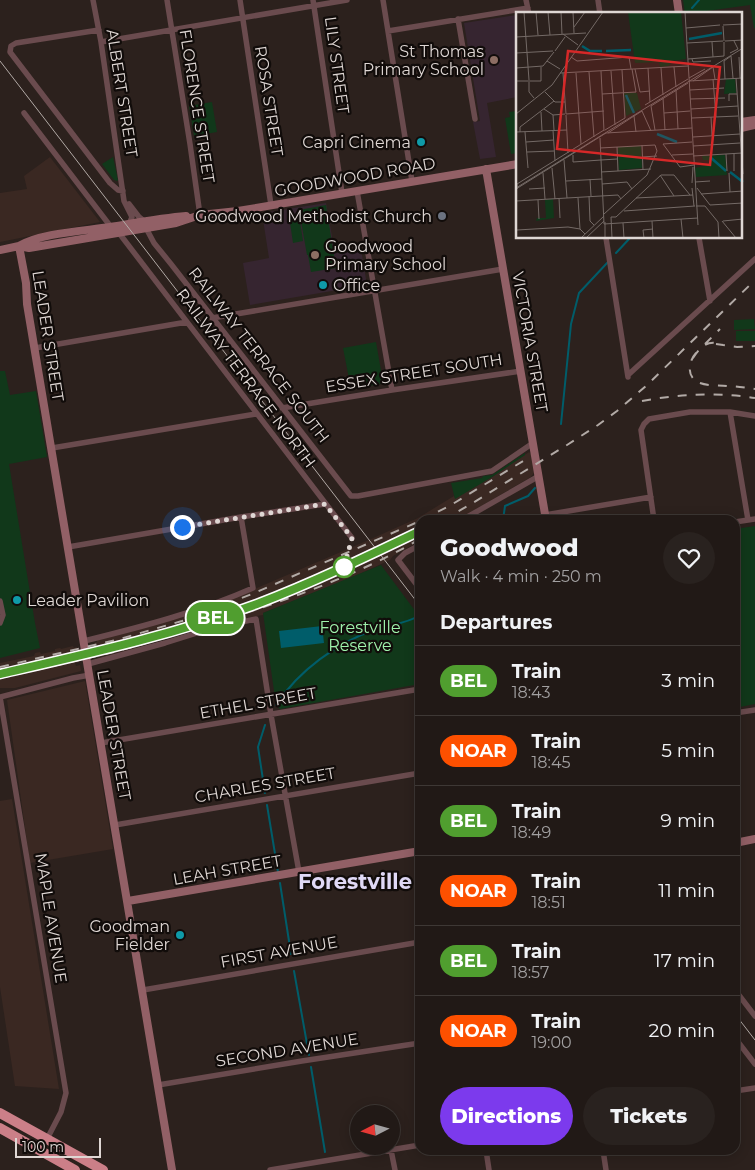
<!DOCTYPE html>
<html lang="en">
<head>
<meta charset="utf-8">
<style>
  :root { --surface:#211916; --page:#29221f; --text:#f1f3f6; --muted:#a2a0a1; --line:#3e3835; --accent:#7c3aed }
  body { margin:0; font-family:Montserrat,sans-serif; background:var(--page); color:var(--text); height:100vh; display:flex; flex-direction:column; font-size:19px; white-space:nowrap }
  * { box-sizing:border-box; margin:0 }
  p { font-size:16px; color:var(--muted) }
  .icon { flex:none; width:28px; height:28px; fill:none; stroke:currentColor; stroke-width:2; stroke-linecap:round; stroke-linejoin:round }
  .map { position:relative; flex:1; overflow:hidden }
  .details { position:absolute; left:415px; top:515px; width:325px; height:640px; display:flex; flex-direction:column; background:var(--surface); border-radius:15px; box-shadow:0 2px 12px #0003,0 0 0 1px var(--line) }
  .details>* { flex:none }
  .badge { padding:0 10px; border-radius:16px; font-size:18px; line-height:32px }
  .needle { width:32px; rotate:264deg }
  .buttons { position:absolute; left:350px; top:1105px; display:grid; gap:10px }
  .buttons a { display:grid; place-items:center; width:50px; height:50px; border-radius:50%; background:var(--surface); box-shadow:0 2px 12px #0003,0 0 0 1px var(--line); font-size:25px }
  .scale { position:absolute; left:15px; bottom:12px; width:86px; box-sizing:border-box; padding-left:5px; border:2px solid #dfd7d4; border-top:0; font-size:14px; line-height:18px; white-space:nowrap; color:#dfd7d4; -webkit-text-stroke:4px #110c0a; paint-order:stroke }
  .you { position:absolute; width:25px; height:25px; margin:-12px; border:4px solid #fff; border-radius:50%; background:#1a73e8; box-shadow:0 0 0 8px #1a73e833 }
  .map>.badge { position:absolute; translate:-50% -50%; box-shadow:0 0 0 2px #fff }
  h2 { padding:0 25px; font-size:19px; line-height:45px }
  .round { display:grid; place-items:center; flex:none; width:52px; height:52px; border-radius:26px; background:var(--page) }
  .headline { display:flex; align-items:center; justify-content:space-between; height:85px; padding:0 25px }
  h1 { font-size:24px; font-weight:800; line-height:38px }
  .button { display:flex; gap:10px; margin-top:auto; padding:10px 25px }
  .button a { flex:1; height:58px; border-radius:30px; background:var(--accent); color:#fff; font-size:20px; font-weight:800; line-height:58px; text-align:center }
  .button a+a { background:var(--page); color:var(--text) }
  ul { padding:0; list-style:none }
  li { display:flex; align-items:center; gap:15px; height:70px; padding:0 25px; border-top:1px solid var(--line) }
  li div { flex:1 }
  li b { display:block; font-size:19px }
  li em { font-style:normal }
  li .badge { min-width:55px; font-weight:700; text-align:center }
  .map>svg:first-child { display:block }
  .built { fill:#3a2822 }
  .education { fill:#362530 }
  .green { fill:#11381a }
  .water { fill:#005d6a }
  .lines { fill:none; stroke-linecap:round; stroke-linejoin:round }
  .stream { stroke:#005d6a; stroke-width:2 }
  .street { stroke:#6a4b4e; stroke-width:5.5 }
  .secondary { stroke:#926066; stroke-width:8 }
  .highway { stroke:#cb7f88; stroke-width:10 }
  .tram { stroke:#b2aaa6; stroke-width:1 }
  .rail { stroke:#b2aaa6; stroke-width:2; stroke-dasharray:9 9; stroke-linecap:butt }
  .line-casing { stroke:#fff; stroke-width:11 }
  .line { stroke:#509e2f; stroke-width:8 }
  .walk { stroke:#dfd7d4; stroke-width:5; stroke-dasharray:0 9 }
  .education-dot { fill:#8d6e63; stroke:#110c0a; stroke-width:2 }
  .culture-dot { fill:#0f9aa8; stroke:#110c0a; stroke-width:2 }
  .worship-dot { fill:#6b7280; stroke:#110c0a; stroke-width:2 }
  .stop-dot { fill:#fff; stroke:#509e2f; stroke-width:2.5 }
  .labels { text-anchor:middle; dominant-baseline:central; stroke-width:4.5; stroke-linejoin:round; paint-order:stroke }
  .poi-label { font-size:16px; fill:#dfd7d4; stroke:#110c0a; text-anchor:end }
  .street-label { font-size:16px; fill:#dfd7d4; stroke:#110c0a }
  .park-label { font-size:16px; fill:#a0f4ad; stroke:#110c0a }
  .district-label { font-size:21px; font-weight:bold; fill:#e0d9f6; stroke:#110c0a }
  .inset-river { fill:none; stroke:#005d6a; stroke-width:2.5 }
  .inset-road { fill:none; stroke:#746a66; stroke-width:1 }
  .view { fill:#d62828; fill-opacity:0.15; stroke:#d62828; stroke-width:2.5 }
  .inset-edge { fill:none; stroke:#dfd7d4; stroke-width:2.5 }
</style>
</head>
<body>
<div class="map">
<svg width="755" height="1170" viewBox="0 0 755 1170">
  <rect width="100%" height="100%" fill="#2c211d"/>
  <!-- built -->
  <path class="built" d="M50 157 100 222 0 242V193L27 189 24 176Z
    M529 452 531 454 534 473 531 477 457 520H420V541L393 556 390 560 355 576 263 613V615L213 624 130 650 97 658 94 643 97 642V640L222 603 371 539 418 518 454 496 455 498 492 477Z
    M73 646 74 648 77 647 79 662 75 663 76 666 80 665 81 671 15 688H0V663L34 656 35 653 40 652 41 654 55 651V649L60 648 61 649Z
    M85 681 113 849 30 863 7 700Z
    M12 799 53 1052 59 1089 15 1086 0 987V801Z"/>
  <!-- education -->
  <path class="education" d="M517 15V97L487 103 496 157 480 159 473 122 480 121 464 23Z
    M326 203 335 253 361 249 367 285 250 305 243 263 269 258 262 213Z"/>
  <!-- green -->
  <path class="green" d="M683 0H755V28H754L750 5 685 14Z
    M212 102 217 132 194 136 189 106Z
    M517 111V153L511 154 505 118 510 117 509 112Z
    M113 157 118 180 117 181 114 180 102 164Z
    M326 205 336 268 311 272 308 255H307L299 210Z
    M299 215 303 241 293 243 289 216Z
    M754 319 755 329 734 330V320Z
    M736 331H755V341H736Z
    M376 342 383 382 381 384 351 389 343 348Z
    M0 371H5L10 395 36 391 47 457 9 464 35 623 40 648 0 658Z
    M525 453V455L492 477 455 499 451 483 482 478 483 476 492 475Z
    M755 526V704L735 708V529Z
    M381 565 416 612 420 616V641L419 643 420 644V684L280 709 276 705 263 613Z"/>
  <!-- water -->
  <path class="water" d="M322 626 324 643 281 648 279 631Z"/>
  <g class="lines">
    <!-- stream -->
    <path class="stream" d="M692 8 699 0
      M616 253 630 238
      M561 424 571 324 579 293 608 262
      M503 520 505 506 528 496 535 488
      M276 705C299 670 337 643 376 629 391 624 407 624 420 615
      M265 793 258 747 265 725
      M267 805 278 872
      M280 883 291 954
      M294 971 309 1055
      M311 1067 325 1152"/>
    <!-- street -->
    <path class="street" d="M93 0 101 42 124 201 132 217 129 224
      M167 0 190 144 200 215
      M240 0 271 205
      M313 0 342 193
      M383 0 412 181
      M526 0 529 14
      M598 0 600 14
      M458 19 475 119
      M99 30 16 43 11 46 10 52 110 183 118 190 123 191
      M388 31 528 8
      M101 42 347 0
      M24 113 111 227
      M357 191 392 390
      M129 204 139 217 144 221
      M146 228 154 243 171 264 351 496H358L492 471 533 443
      M119 233 352 538
      M606 238 628 377
      M699 238 710 301
      M212 318 503 269
      M35 348 187 322
      M628 375 755 259
      M282 408 392 390 521 371
      M730 412 748 520
      M52 448 256 414
      M545 515 651 497
      M462 520 539 476
      M654 520 641 430 644 424 649 419 690 412H730L755 416
      M735 522 755 519
      M420 545 405 553 398 560 420 589
      M68 547 241 517 325 504
      M0 601 3 615 0 623
      M84 641C141 627 199 612 253 588L241 517
      M88 664 165 643 213 628 256 619 271 715 299 872
      M0 697 66 1093 61 1112 47 1139
      M0 697 73 678 90 675
      M735 713 755 710
      M101 743 420 689
      M115 825 420 773
      M143 990 420 942
      M735 990 755 1016
      M735 1038 755 1064
      M158 1085 302 1061 420 1043
      M735 1091 755 1088
      M391 1150 395 1170
      M486 1150 489 1170
      M603 1150 606 1170
      M270 1170 420 1145"/>
    <!-- secondary -->
    <path class="secondary" d="M677 0 679 14
      M741 122 755 120
      M741 128 755 125
      M486 169 546 520
      M19 246 26 283 27 304 172 1170
      M19 246C40 233 84 231 110 227 135 223 161 218 186 216
      M0 250 19 246 29 248 176 223 200 215 238 211 518 164
      M735 843 755 839
      M128 901 420 851"/>
    <!-- highway -->
    <path class="highway" d="M0 1113 103 1170
      M0 1128 75 1170"/>
    <!-- tram -->
    <path class="tram" d="M0 61 420 606
      M735 1014 755 1040"/>
    <!-- rail -->
    <path class="rail" d="M705 344 720 329
      M716 344 737 347 755 346
      M696 353C688 362 686 378 700 383 708 386 719 385 727 386 737 386 746 388 755 389
      M693 358C701 346 708 339 723 345
      M642 401C680 394 717 392 755 398
      M422 520 451 505 528 458
      M443 520 471 504 567 445 598 425 617 411 647 385 755 280
      M393 544 420 531
      M244 605C296 586 348 564 397 538
      M246 613C306 593 365 571 420 539
      M148 639 206 621 251 606
      M0 667 116 640 182 621 252 594 420 521
      M0 678 118 651 157 640"/>
  </g>
  <g class="lines">
    <defs>
      <path id="line" d="M0 674C87 654 173 635 257 604 312 583 366 557 420 531"/>
    </defs>
    <!-- line casing -->
    <use href="#line" class="line-casing"/>
    <!-- line -->
    <use href="#line" class="line"/>
    <!-- walk -->
    <path class="walk" d="M182 527 325 504 352 538 344 567"/>
  </g>
  <!-- markers -->
  <g class="education-dot">
    <circle cx="494" cy="60" r="5"/>
    <circle cx="315" cy="255" r="5"/>
  </g>
  <g class="culture-dot">
    <circle cx="421" cy="142" r="5"/>
    <circle cx="323" cy="285" r="5"/>
    <circle cx="17" cy="600" r="5"/>
    <circle cx="180" cy="935" r="5"/>
  </g>
  <circle class="worship-dot" cx="442" cy="216" r="5"/>
  <circle class="stop-dot" cx="344" cy="567" r="10"/>
  <g class="labels">
    <!-- poi labels -->
    <g class="poi-label">
      <text x="484" y="51">St Thomas<tspan x="484" dy="18">Primary School</tspan></text>
      <text x="411" y="142">Capri Cinema</text>
      <text x="432" y="216">Goodwood Methodist Church</text>
      <text x="325" y="246" text-anchor="start">Goodwood<tspan x="325" dy="18">Primary School</tspan></text>
      <text x="333" y="285" text-anchor="start">Office</text>
      <text x="27" y="600" text-anchor="start">Leader Pavilion</text>
      <text x="170" y="926">Goodman<tspan x="170" dy="18">Fielder</tspan></text>
    </g>
    <!-- street labels -->
    <g class="street-label">
      <text transform="translate(337 65) rotate(82)">LILY STREET</text>
      <text transform="translate(122 93) rotate(81)">ALBERT STREET</text>
      <text transform="translate(269 101) rotate(81)">ROSA STREET</text>
      <text transform="translate(197 106) rotate(81)">FLORENCE STREET</text>
      <text transform="translate(355 177) rotate(-10)">GOODWOOD ROAD</text>
      <text transform="translate(48 336) rotate(81)">LEADER STREET</text>
      <text transform="translate(530 342) rotate(80)">VICTORIA STREET</text>
      <text transform="translate(259 355) rotate(52)">RAILWAY TERRACE SOUTH</text>
      <text transform="translate(414 373) rotate(-9)">ESSEX STREET SOUTH</text>
      <text transform="translate(246 378) rotate(53)">RAILWAY TERRACE NORTH</text>
      <text transform="translate(258 703) rotate(-10)">ETHEL STREET</text>
      <text transform="translate(114 735) rotate(80)">LEADER STREET</text>
      <text transform="translate(265 785) rotate(-10)">CHARLES STREET</text>
      <text transform="translate(227 870) rotate(-10)">LEAH STREET</text>
      <text transform="translate(51 918) rotate(81)">MAPLE AVENUE</text>
      <text transform="translate(279 952) rotate(-10)">FIRST AVENUE</text>
      <text transform="translate(287 1050) rotate(-9)">SECOND AVENUE</text>
    </g>
    <!-- park labels -->
    <g class="park-label">
      <text x="360" y="627">Forestville<tspan x="360" dy="18">Reserve</tspan></text>
    </g>
    <!-- district labels -->
    <g class="district-label">
      <text x="355" y="881">Forestville</text>
    </g>
  </g>
  <!-- overview -->
  <g transform="translate(516 12)">
    <rect width="226" height="226" fill="#2c211d"/>
    <path d="M112 0H165L170 47 156 49 153 54 144 55 143 50 119 51ZM210 67H219L220 81 208 82ZM108 81H121L125 97 110 104ZM125 134 126 156 103 158 102 135ZM186 144 209 143 211 163 180 165 179 156 193 153V148H187ZM37 187 38 206 20 209 21 206H30L29 188Z" fill="#11381a"/>
    <path class="inset-river" d="M173 27 206 21M66 34 74 39H86M90 39 115 38M110 83 118 101M141 122 161 130M194 145 210 159M214 160 227 170"/>
    <path class="inset-road" d="M8 0 13 68M20 0 22 23M32 0 34 23M45 0 46 22M57 0 58 21M169 0 182 213M207 13 227 12M207 14 208 29M58 15 69 0M170 16 204 13M47 22 62 33M0 25 70 21M209 29 227 28M196 30 197 45M171 31 207 29M39 39 49 25M0 41 37 39M214 41 222 37 218 29M55 45 61 49 113 45 115 57M223 45 224 66M172 47 208 44V30M176 47 177 50 195 49M31 49 44 57M158 55 160 75M0 56 27 54 38 40M132 56 134 90M145 56 147 83M119 57 124 80 134 79M85 59 88 119M95 59 99 113M73 60 78 125M44 61 172 54M47 61 50 102M60 61 65 132M173 66 189 57M220 66 227 162M197 67 200 105M209 67 208 49 215 44 217 66M0 69H25V55M173 69 227 66M177 69 197 55 199 67M13 70V80L18 86M160 78 162 117M174 78 208 76M29 80 39 90H49M86 82 120 80 116 57M147 86 149 118M174 87 209 86M213 89V82H221M129 93 172 67M28 97 37 103 49 102M175 97 222 94M25 100 26 119M148 101 174 99M0 102 36 73 87 0M50 102 88 99M37 103 38 118M50 103 52 141M118 104 126 99 135 119M195 105 196 124M176 106 222 104M37 118 39 149M89 118 109 106 106 58M139 118 135 94 172 71M0 120 51 118M4 120V115L38 89M9 120 12 156M90 121 176 116M92 121 118 104 120 120M177 125 224 122M84 126 88 212M10 130 38 128M147 132 164 155 178 153M147 132 176 130M126 133 127 158M177 134 224 131M101 135 102 159M84 136 139 133 141 139 131 163 88 202M11 140 38 139M210 142 211 159M218 142V159M57 143V150L85 148M156 143 177 142M177 144 226 141M126 145 141 144M48 148 51 186M85 148 101 147M36 156 39 187M85 160 135 157M27 161 29 187M213 161 214 180M144 163 158 184M74 167 75 184M50 169 86 167M179 170 194 169M176 171 177 155M86 172 111 170 116 177M0 176 227 36M176 176 178 194M181 176 194 193 227 191M0 177 90 121M1 177V172L88 118M13 177 29 176M185 182 227 179M73 184 74 209 78 213M43 186 44 206M62 186 64 217M120 186 177 183M22 188 23 207M0 189 102 183 105 187M180 194H189L202 210 203 226M108 199 179 194M165 207 167 226M136 209 137 226M206 209 220 226M207 209 227 207M89 210V226M107 211 108 226M88 212 182 206M1 218 52 215 64 217 69 222M65 226 88 204M70 226 88 209M96 226 95 205H100L145 163H158L174 183M128 226 127 218 137 217"/>
    <path class="view" d="M52 39 204 55 194 153 41 137Z"/>
    <rect width="226" height="226" class="inset-edge"/>
  </g>
</svg>
<div class="buttons">
<a><svg class="needle" viewBox="-14 -14 28 28"><path d="M0-13l5 13h-10z" fill="#e53935"/><path d="M0 13l5-13h-10z" fill="#a2a0a1"/></svg></a>
</div>
<div class="scale">100 m</div>
<div class="you" style="left:182px;top:527px"></div>
<b class="badge" style="left:215px;top:618px;background:#509e2f;color:#fff">BEL</b>
<section class="details">
<div class="headline"><div><h1>Goodwood</h1><p>Walk · 4 min · 250 m</p></div><a class="round"><svg class="icon" aria-label="heart" viewBox="0 0 24 24"><path d="M12 20l-8-8c-3-5 5-10 8-4 3-6 11-1 8 4z"/></svg></a></div>
<h2>Departures</h2>
<ul>
<li><span class="badge" style="background:#509e2f;color:#fff">BEL</span><div><b>Train</b><p>18:43</p></div><em>3 min</em></li>
<li><span class="badge" style="background:#fe5000;color:#fff">NOAR</span><div><b>Train</b><p>18:45</p></div><em>5 min</em></li>
<li><span class="badge" style="background:#509e2f;color:#fff">BEL</span><div><b>Train</b><p>18:49</p></div><em>9 min</em></li>
<li><span class="badge" style="background:#fe5000;color:#fff">NOAR</span><div><b>Train</b><p>18:51</p></div><em>11 min</em></li>
<li><span class="badge" style="background:#509e2f;color:#fff">BEL</span><div><b>Train</b><p>18:57</p></div><em>17 min</em></li>
<li><span class="badge" style="background:#fe5000;color:#fff">NOAR</span><div><b>Train</b><p>19:00</p></div><em>20 min</em></li>
</ul>
<div class="button"><a>Directions</a><a>Tickets</a></div>
</section>
</div>
</body>
</html>
